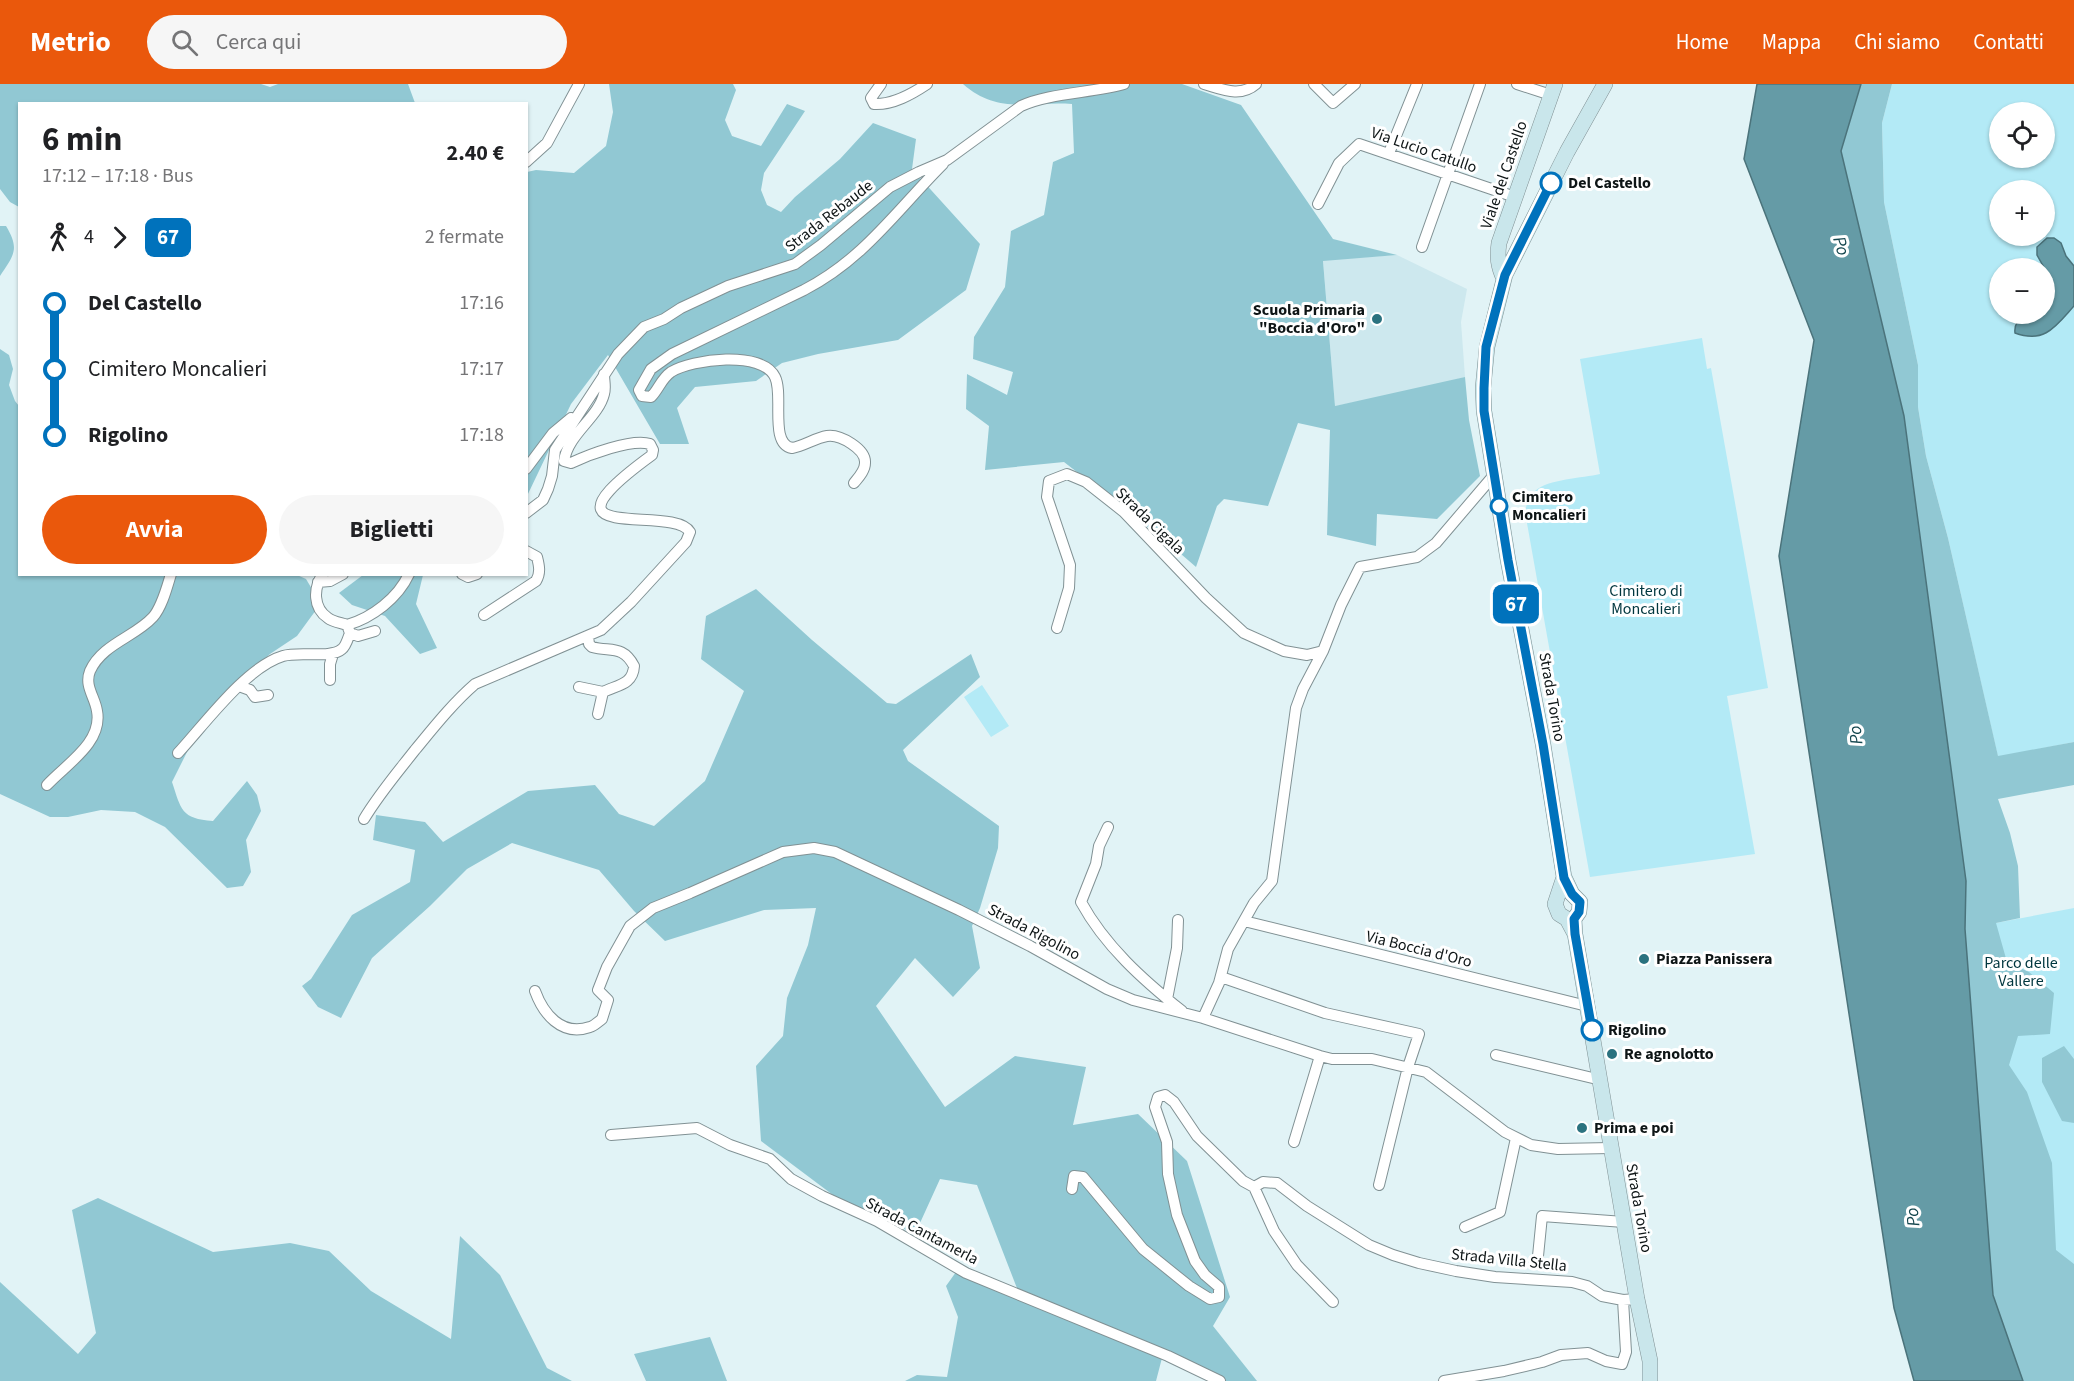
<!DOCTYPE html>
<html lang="it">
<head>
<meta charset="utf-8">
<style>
  :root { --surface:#fff; --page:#f6f6f6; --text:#202124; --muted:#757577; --accent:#ea580c }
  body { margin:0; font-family:"Source Sans 3",sans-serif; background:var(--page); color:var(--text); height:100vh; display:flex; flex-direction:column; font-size:22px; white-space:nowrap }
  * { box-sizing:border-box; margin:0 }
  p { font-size:20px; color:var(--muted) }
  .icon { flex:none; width:33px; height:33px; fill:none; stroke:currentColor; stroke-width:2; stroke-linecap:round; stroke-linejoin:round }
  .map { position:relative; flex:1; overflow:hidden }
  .panel { position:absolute; left:18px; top:18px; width:510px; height:474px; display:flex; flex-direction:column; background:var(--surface); border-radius:0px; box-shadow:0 2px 4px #0004 }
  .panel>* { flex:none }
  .badge { padding:0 12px; border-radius:9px; font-size:21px; line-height:39px }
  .tools { position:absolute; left:1989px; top:18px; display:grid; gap:12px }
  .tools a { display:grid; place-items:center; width:66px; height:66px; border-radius:50%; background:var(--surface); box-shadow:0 2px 4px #0004; font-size:30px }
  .map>.badge { position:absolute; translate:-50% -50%; box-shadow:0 0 0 3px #fff }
  .legs { display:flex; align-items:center; gap:9px; height:66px; padding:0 24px; font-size:20px }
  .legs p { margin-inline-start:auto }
  .summary { display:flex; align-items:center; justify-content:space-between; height:102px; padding:0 24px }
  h1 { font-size:33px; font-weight:700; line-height:45px }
  .cta { display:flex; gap:12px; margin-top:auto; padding:12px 24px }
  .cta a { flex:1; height:69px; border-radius:36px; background:var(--accent); color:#fff; font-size:24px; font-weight:700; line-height:69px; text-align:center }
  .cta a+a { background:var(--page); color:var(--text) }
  ul { padding:0 24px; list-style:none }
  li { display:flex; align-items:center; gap:21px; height:66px; font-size:22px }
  li i { display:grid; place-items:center; width:9px; height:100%; margin:0 8px; background:currentColor }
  li i::after { content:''; width:15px; height:15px; margin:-8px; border:4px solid; border-radius:50%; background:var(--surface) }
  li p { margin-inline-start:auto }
  li:first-child i { background:linear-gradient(#0000 50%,currentColor 0) }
  li:last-child i { background:linear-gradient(currentColor 50%,#0000 0) }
  header { display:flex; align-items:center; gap:36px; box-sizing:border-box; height:84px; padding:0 30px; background:var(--accent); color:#fff }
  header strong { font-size:28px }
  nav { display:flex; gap:33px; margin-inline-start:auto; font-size:21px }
  .search { width:420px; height:54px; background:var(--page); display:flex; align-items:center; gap:15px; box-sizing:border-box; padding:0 21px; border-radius:33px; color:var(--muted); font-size:22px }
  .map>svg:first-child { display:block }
  .built { fill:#cde8ee }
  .green { fill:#b3eaf6; fill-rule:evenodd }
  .forest { fill:#91c8d3 }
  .water { fill:#659ba6; stroke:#4b737b; stroke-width:1.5 }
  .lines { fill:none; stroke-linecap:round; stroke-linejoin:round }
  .street-casing { stroke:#819194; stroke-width:12 }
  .secondary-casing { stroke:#819194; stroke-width:16 }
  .street { stroke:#fff; stroke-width:10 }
  .secondary { stroke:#c9e6eb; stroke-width:15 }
  .line-1-casing { stroke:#fff; stroke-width:14 }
  .line-1 { stroke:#0072bc; stroke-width:9 }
  .stop-1-dot { fill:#fff; stroke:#0072bc; stroke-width:3 }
  .poi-dot { fill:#2b727f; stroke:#fff; stroke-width:2 }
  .labels { text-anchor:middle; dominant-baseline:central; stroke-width:6; stroke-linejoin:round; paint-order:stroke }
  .street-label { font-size:16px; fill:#0e1516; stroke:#fff }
  .stop-label { font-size:16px; font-weight:bold; fill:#0e1516; stroke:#fff; text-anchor:start }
  .poi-label { font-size:16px; font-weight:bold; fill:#0e1516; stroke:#fff; text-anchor:start }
  .park-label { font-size:16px; fill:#00363e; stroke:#fff }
  .water-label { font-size:18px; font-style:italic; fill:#14464e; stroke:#fff }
</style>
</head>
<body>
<header>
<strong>Metrio</strong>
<div class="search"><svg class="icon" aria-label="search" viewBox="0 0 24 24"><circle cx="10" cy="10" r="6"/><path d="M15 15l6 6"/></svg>Cerca qui</div>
<nav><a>Home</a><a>Mappa</a><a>Chi siamo</a><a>Contatti</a></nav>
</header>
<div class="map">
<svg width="2074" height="1297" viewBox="0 0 2074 1297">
  <rect width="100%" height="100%" fill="#e1f3f6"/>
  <!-- built -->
  <path class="built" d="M1397 171 1467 205 1461 238 1465 293 1417 306 1335 322 1323 176Z"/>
  <!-- green -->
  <path class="green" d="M1892 0H2074V658L1998 673 1948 454 1926 372 1918 323V281L1884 118 1882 39ZM2000 28H2044V74H2000ZM2000 106H2044V152H2000ZM2000 184H2044V230H2000Z
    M1702 254 1707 285 1711 284 1768 604 1727 612 1755 770 1590 793 1525 428C1527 420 1528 412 1535 407 1548 395 1583 394 1600 390L1580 275Z
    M982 601 1009 642 991 653 964 613Z
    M2074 824V1297H2023L1993 1211 1964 845Z"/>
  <!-- forest -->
  <path class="forest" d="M0 0H261L270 3 278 0H408L415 19 20 20 19 123 10 118 0 105Z
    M609 0H733L736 6 725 36 732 52 761 62 787 20 805 27 764 89 761 106 767 121 781 128 795 113 840 75 873 39 916 55 912 85 980 160 966 206 898 256 818 270 782 279 756 297 695 303 677 324 689 360H660L608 271 571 320 527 412V88L536 86 574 89 606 62 613 28Z
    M963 0H1182L1241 21 1333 155 1397 171 1323 177 1335 322 1465 293 1469 336 1480 392 1437 435 1377 430 1376 462 1327 451 1330 346 1298 339 1268 422 1224 415 1217 422 1196 483 1166 457 1064 378 985 386 989 342 966 325 967 290 1007 311 1013 288 973 275 974 253 1005 203 1011 147 1044 131 1053 78 1074 69 1072 20C1031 17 998 31 963 0Z
    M1861 0H1892L1882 39 1884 118 1918 281V323L1926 372 1948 454 1998 672 2074 658V701L1998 715 2010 749 2018 782 2020 834 1996 839 2007 878 2029 888 2054 909 2050 950 2018 952 2009 981 2027 1008 2052 1079 2056 1166 2074 1180V1297H2023L1993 1211 1964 845 1966 797 1904 332 1841 67Z
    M0 142H6C20 165 14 171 0 192Z
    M0 265 9 271 13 285 9 301 15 317 19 322 20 490 297 491 306 495 315 510 316 526 297 552 270 570 232 604 193 656 172 698C181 725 181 735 213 737L247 697 257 711 261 727 246 756 251 788 243 802 227 804 165 743 135 728 101 726 68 733H50L0 710Z
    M363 491H423L416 520 437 564 420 570 385 532 352 521 339 509Z
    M756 505 812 556 887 619 896 620 971 570 980 593 903 666 908 677 999 742 998 764 980 824 972 842 980 884 953 913 915 874 876 922 945 1023 1015 972 1086 983 1073 1041 1138 1030 1187 1077 1230 1213 1213 1242 1257 1297H1211L1162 1274 1156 1297H905L917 1291 947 1293 958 1233 946 1202 956 1188 1020 1212 977 1101 940 1095 915 1150 837 1114 761 1057 756 982 783 952 787 914 808 861 816 824 764 826 665 857 634 827 599 786 512 759 467 785 430 822 372 874 341 934 318 923 302 902 311 895 352 831 410 798 415 766 373 756 376 731 425 738 443 758 528 707 595 701 619 730 654 742 705 697 744 607 701 575 706 532Z
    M2064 962 2074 975V1039L2062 1037 2042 998V974Z
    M98 1114 213 1168 290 1159 329 1167 371 1207 451 1255 460 1152 500 1191 547 1284 572 1297H0V1198L78 1270 96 1249 72 1126Z
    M710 1253 727 1297H646L634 1270Z"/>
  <!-- water -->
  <path class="water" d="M1757 0H1861L1841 67 1904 332 1966 797 1965 845 1993 1211 2023 1297H1914L1894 1224 1779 472 1814 256 1744 75Z
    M2047 154H2054L2061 159 2066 172 2074 182V222C2056 242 2045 260 2015 249 2013 232 2031 230 2044 230L2045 209 2050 204 2051 196 2037 171V163Z"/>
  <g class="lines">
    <defs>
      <path id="street" d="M881 0 871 14 874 20C893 21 912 10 927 0
        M1204 0C1222 5 1240 14 1256 0
        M1314 0 1333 19 1355 0
        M1517 0 1551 11
        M1389 69 1417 0
        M526 78 547 59 579 0
        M1318 120 1339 79 1359 60 1515 113
        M1422 163 1480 0
        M526 385 553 349 571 334
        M854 399C858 394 865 387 865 379 866 365 840 350 827 352 815 354 804 362 792 364 769 360 784 311 775 293 762 266 692 275 671 288 661 295 659 305 651 313L642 312 639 306 651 285 672 270 804 206C864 175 896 127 943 80
        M526 429 543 416 548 405 552 392 555 366 618 270 644 243 664 235 681 224 728 202 795 180 821 161 890 103 919 88 947 76 1021 22C1049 9 1092 9 1124 0
        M323 490C313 504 313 524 328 534 333 538 342 539 347 541
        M462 490 468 493 477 490
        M318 498 330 497 343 490
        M484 531 536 497C541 489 539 481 537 473L526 467
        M1057 544 1069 504 1070 481 1047 413 1049 397 1067 390 1086 398 1124 428 1206 514 1244 549 1284 567 1307 571 1323 567 1341 521 1360 483 1417 473 1436 459 1494 391
        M350 549 358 552 375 547
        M588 552 589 560 592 563C611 568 623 561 634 582 633 601 617 601 603 608L598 630
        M330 596V580L333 570
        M239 602 250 606 255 613 268 611
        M579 603 603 608
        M178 669C204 641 246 583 283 572 299 567 331 575 342 565 346 562 348 554 350 549L347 541C372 534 398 514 409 490
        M47 701C65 681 103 659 97 627 95 613 84 602 90 587 102 560 135 553 153 533 162 523 167 503 171 490
        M364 735C379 710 397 689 415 666 434 643 453 619 475 600L601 546 631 518 686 458 690 448C673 419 524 464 652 371L653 366 650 360C632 354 588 371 571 379L564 377C568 350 598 334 604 310 606 304 604 297 604 290
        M1108 743 1099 762 1096 780 1081 818C1105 862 1143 896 1182 927
        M1244 837 1587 922
        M1221 893 1325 929 1419 950 1408 983 1379 1101
        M535 907C543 929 561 953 590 943 594 942 598 938 602 935L608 916 598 906 607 883 630 842 653 824 690 809 783 768 814 764 835 768 959 826 1030 862 1107 905 1133 916 1203 934 1320 972 1332 975H1372L1426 988 1505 1048 1531 1061 1558 1065 1611 1064
        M1167 915 1177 864 1178 836
        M1203 934 1219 899 1228 865 1254 819 1272 797 1296 624 1303 605 1323 567
        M1496 971 1601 996
        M611 1051 697 1044 730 1061 770 1075 791 1095 822 1112 877 1137 966 1189 1168 1272 1220 1297
        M1294 1058 1320 972
        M1254 1103 1263 1098 1277 1099 1307 1122 1369 1161 1393 1171 1419 1179 1456 1187 1495 1193 1572 1198 1587 1202 1602 1212 1623 1216 1637 1215
        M1072 1105 1074 1092 1083 1093 1143 1165 1189 1202 1210 1215 1219 1213V1203L1205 1191 1195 1177 1177 1131 1168 1090 1167 1058 1155 1023 1158 1013 1165 1011 1174 1018 1197 1052 1243 1097 1254 1103 1274 1147 1297 1181 1333 1218
        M1465 1143 1500 1128 1516 1054
        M1538 1172 1542 1132 1624 1138
        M1444 1297 1504 1287 1542 1278 1561 1271 1588 1269 1606 1277 1622 1280 1626 1268 1623 1216"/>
      <path id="secondary" d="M1605 0 1567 68 1505 191 1487 263 1483 304 1484 327 1508 476 1543 660 1564 793 1572 810 1580 818 1579 828 1574 835 1575 850 1637 1215 1650 1277V1297
        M1504 195C1498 182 1497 173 1499 159L1555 0
        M1564 793 1555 820 1559 830 1567 835 1575 850"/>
    </defs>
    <!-- street casing -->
    <use href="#street" class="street-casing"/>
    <!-- secondary casing -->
    <use href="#secondary" class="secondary-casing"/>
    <!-- street -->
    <use href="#street" class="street"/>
    <!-- secondary -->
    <use href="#secondary" class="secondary"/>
  </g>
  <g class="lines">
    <defs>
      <path id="line-1" d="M1551 99 1505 191 1486 263 1484 304V327L1508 476 1543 660 1564 794 1572 810 1580 818 1579 828 1574 835 1575 850 1592 946"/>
    </defs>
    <!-- line-1 casing -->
    <use href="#line-1" class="line-1-casing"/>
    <!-- line-1 -->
    <use href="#line-1" class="line-1"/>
  </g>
  <!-- markers -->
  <g class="stop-1-dot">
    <circle cx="1551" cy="99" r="10"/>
    <circle cx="1499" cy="422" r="8"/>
    <circle cx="1592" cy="946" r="10"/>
  </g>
  <g class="poi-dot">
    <circle cx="1377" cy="235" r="6"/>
    <circle cx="1644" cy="875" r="6"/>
    <circle cx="1612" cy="970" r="6"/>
    <circle cx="1582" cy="1044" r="6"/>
  </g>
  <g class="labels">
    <!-- street labels -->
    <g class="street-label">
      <text transform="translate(1424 66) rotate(19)">Via Lucio Catullo</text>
      <text transform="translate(1504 91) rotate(-71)">Viale del Castello</text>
      <text transform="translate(829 132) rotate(-38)">Strada Rebaude</text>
      <text transform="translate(1150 437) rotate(44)">Strada Cigala</text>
      <text transform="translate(1552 613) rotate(80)">Strada Torino</text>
      <text transform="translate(1034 848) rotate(28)">Strada Rigolino</text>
      <text transform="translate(1419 865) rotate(14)">Via Boccia d'Oro</text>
      <text transform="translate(1639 1124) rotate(80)">Strada Torino</text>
      <text transform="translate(922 1147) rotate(28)">Strada Cantamerla</text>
      <text transform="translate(1509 1176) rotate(6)">Strada Villa Stella</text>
    </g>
    <!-- stop labels -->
    <g class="stop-label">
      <text x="1568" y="99">Del Castello</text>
      <text x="1512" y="413">Cimitero<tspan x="1512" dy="18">Moncalieri</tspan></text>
      <text x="1608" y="946">Rigolino</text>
    </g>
    <!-- poi labels -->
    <g class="poi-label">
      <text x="1365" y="226" text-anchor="end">Scuola Primaria<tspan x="1365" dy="18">"Boccia d'Oro"</tspan></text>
      <text x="1656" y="875">Piazza Panissera</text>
      <text x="1624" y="970">Re agnolotto</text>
      <text x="1594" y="1044">Prima e poi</text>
    </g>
    <!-- park labels -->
    <g class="park-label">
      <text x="1646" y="507">Cimitero di<tspan x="1646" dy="18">Moncalieri</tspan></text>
      <text x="2021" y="879">Parco delle<tspan x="2021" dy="18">Vallere</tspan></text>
    </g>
    <!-- water labels -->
    <g class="water-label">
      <text transform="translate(1841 162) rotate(73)">Po</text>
      <text transform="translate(1856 651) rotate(-97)">Po</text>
      <text transform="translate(1913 1133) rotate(-97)">Po</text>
    </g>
  </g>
</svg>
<div class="tools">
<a><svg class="icon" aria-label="locate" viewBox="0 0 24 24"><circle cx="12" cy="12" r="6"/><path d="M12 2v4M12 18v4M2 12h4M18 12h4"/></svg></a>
<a>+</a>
<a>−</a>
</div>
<b class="badge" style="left:1516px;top:520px;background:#0072bc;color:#fff">67</b>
<section class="panel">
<div class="summary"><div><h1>6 min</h1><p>17:12 – 17:18 · Bus</p></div><b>2.40 €</b></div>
<div class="legs"><svg class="icon" aria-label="walk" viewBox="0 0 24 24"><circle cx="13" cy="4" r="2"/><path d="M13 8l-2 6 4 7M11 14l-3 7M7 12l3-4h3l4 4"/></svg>4<svg class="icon" aria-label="forward" viewBox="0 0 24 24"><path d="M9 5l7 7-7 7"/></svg><b class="badge" style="background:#0072bc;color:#fff">67</b><p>2 fermate</p></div>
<ul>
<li><i style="color:#0072bc"></i><b>Del Castello</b><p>17:16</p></li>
<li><i style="color:#0072bc"></i><span>Cimitero Moncalieri</span><p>17:17</p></li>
<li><i style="color:#0072bc"></i><b>Rigolino</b><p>17:18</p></li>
</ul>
<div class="cta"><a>Avvia</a><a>Biglietti</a></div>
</section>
</div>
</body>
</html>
